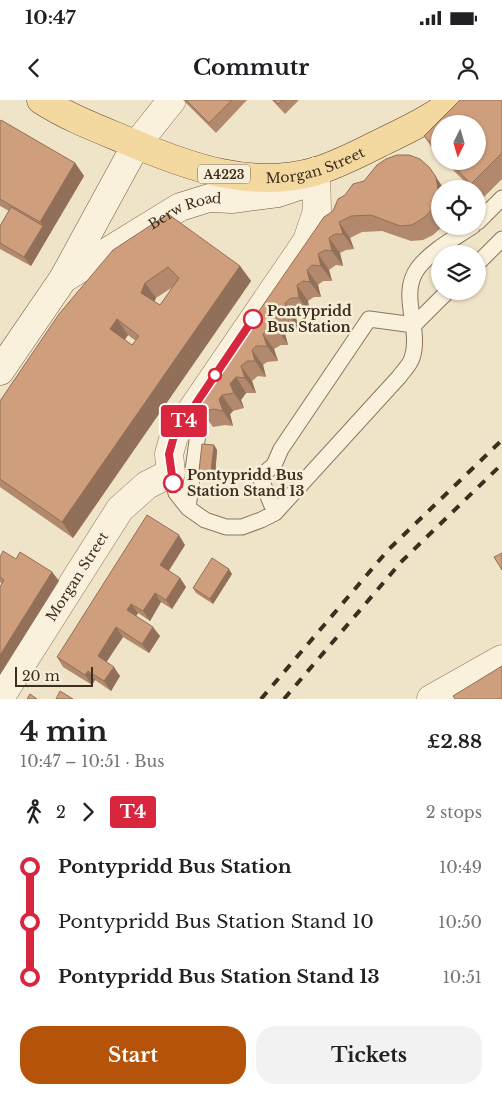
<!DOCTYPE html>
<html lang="en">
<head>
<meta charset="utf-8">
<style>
  :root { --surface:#fff; --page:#f2f2f2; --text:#202124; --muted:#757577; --accent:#b45309 }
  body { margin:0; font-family:"Libre Baskerville",serif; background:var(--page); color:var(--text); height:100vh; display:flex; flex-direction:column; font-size:19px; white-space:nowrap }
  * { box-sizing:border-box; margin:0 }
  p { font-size:16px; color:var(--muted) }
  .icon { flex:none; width:28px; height:28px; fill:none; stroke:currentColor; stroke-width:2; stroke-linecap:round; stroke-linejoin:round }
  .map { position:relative; height:599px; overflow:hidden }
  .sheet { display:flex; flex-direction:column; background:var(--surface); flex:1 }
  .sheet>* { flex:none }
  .badge { padding:0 10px; border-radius:4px; font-size:18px; line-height:32px }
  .needle { width:32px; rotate:185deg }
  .tools { position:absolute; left:431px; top:15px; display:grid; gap:10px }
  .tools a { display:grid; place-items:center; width:55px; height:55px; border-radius:50%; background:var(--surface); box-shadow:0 1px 4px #0004; font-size:25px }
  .scale { position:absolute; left:15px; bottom:12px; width:78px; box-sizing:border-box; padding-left:5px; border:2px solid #3d2e20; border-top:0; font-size:14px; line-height:18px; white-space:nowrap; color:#3d2e20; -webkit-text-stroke:4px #f7eed8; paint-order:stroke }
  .map>.badge { position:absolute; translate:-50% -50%; box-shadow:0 0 0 2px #fff }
  .legs { display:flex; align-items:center; gap:8px; height:55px; padding:0 20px; font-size:16px }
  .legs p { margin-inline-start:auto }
  .overview { display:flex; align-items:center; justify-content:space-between; height:85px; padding:0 20px }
  h1 { font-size:28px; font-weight:700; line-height:38px }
  .button { display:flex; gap:10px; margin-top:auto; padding:10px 20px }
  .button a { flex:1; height:58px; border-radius:20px; background:var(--accent); color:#fff; font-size:20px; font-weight:700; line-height:58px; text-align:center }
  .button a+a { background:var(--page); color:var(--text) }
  ul { padding:0 20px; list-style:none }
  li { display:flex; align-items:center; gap:18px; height:55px; font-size:19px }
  li i { display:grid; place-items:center; width:8px; height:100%; margin:0 6px; background:currentColor }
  li i::after { content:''; width:12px; height:12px; margin:-6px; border:4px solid; border-radius:50%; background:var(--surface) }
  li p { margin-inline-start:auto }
  li:first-child i { background:linear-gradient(#0000 50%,currentColor 0) }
  li:last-child i { background:linear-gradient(currentColor 50%,#0000 0) }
  .status { display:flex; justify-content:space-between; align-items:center; height:35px; padding:0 25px; background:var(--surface); direction:ltr }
  .status svg { height:14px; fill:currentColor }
  header { display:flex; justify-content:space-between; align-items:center; height:65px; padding:0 20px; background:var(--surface); font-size:22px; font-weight:700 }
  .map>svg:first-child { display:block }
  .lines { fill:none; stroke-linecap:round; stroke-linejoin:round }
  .lane-casing { stroke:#8d765c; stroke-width:17 }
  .street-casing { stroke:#8d765c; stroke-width:29 }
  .secondary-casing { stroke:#6f573f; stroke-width:29 }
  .primary-casing { stroke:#5b4430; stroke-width:29 }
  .lane { stroke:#faf1dc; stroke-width:15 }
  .street { stroke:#faf1dc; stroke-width:28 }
  .secondary { stroke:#faf1dc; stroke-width:28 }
  .primary { stroke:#f3d9a0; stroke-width:28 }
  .rail { stroke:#3d2e20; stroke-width:4; stroke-dasharray:9 9; stroke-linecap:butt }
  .wall { fill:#b2896c; fill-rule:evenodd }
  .shaded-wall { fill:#916f58 }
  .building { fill:#cf9f7d; stroke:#916f58; fill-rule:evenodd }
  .line-1-casing { stroke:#fff; stroke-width:11 }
  .line-1 { stroke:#d7263d; stroke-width:8 }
  .stop-1-dot { fill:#fff; stroke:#d7263d; stroke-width:2.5 }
  .labels { text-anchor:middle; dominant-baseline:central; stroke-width:5; stroke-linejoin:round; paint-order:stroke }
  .shield { fill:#f7eed8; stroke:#756857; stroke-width:1 }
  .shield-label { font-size:12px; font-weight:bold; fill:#3d2e20 }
  .street-label { font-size:14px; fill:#3d2e20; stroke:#f7eed8 }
  .stop-label { font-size:14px; font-weight:bold; fill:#3d2e20; stroke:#f7eed8; text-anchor:start }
</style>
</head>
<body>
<div class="status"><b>10:47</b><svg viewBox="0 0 49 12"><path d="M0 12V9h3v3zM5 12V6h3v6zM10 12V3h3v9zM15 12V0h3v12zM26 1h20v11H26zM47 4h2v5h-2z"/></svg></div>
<header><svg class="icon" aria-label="back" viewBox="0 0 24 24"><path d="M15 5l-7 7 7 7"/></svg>Commutr<svg class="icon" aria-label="person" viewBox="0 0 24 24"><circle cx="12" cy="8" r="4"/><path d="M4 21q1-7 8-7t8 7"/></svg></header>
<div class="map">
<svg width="502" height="599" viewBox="0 0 502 599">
  <rect width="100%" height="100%" fill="#f0e4c8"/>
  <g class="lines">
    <defs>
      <path id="lane" d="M478 122 502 98
        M478 163 502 139
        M414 225 448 191
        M171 373 176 393 188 408 205 420 226 427H242L261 420 275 413 399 277C403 271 410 265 412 258 422 229 398 195 418 168 432 150 455 138 473 126
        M188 408 202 303
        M275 413 260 377 274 365 281 349 369 219 414 225"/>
      <g id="street">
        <path d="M136 45 172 0"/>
        <path id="s1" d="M0 598 120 409 147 385 171 373 169 354 174 336 307 141 317 111 316 71"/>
        <path d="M431 599 502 559"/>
      </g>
      <g id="secondary">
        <path id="s2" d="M63 179 180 107 209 98 232 99 278 93 299 86 316 71"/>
        <path d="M0 271 63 179 136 45"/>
      </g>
      <g id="primary">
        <path id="s3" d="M41 0C69 18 99 29 130 42 189 67 252 90 317 71 339 64 360 53 380 43 407 30 432 18 456 0"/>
      </g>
    </defs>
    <!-- lane casing -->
    <use href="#lane" class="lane-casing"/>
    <!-- street casing -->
    <use href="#street" class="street-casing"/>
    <!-- secondary casing -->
    <use href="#secondary" class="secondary-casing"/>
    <!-- primary casing -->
    <use href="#primary" class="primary-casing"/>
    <!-- lane -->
    <use href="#lane" class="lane"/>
    <!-- street -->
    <use href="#street" class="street"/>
    <!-- secondary -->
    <use href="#secondary" class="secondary"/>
    <!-- primary -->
    <use href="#primary" class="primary"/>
    <!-- rail -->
    <path class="rail" d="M261 599 389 449 502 340
      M284 599 402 461 502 364"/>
  </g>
  <!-- wall -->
  <path class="wall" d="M183 0H247L216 33Z
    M272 0H299L285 14Z
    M460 0H502V79L482 99 478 95V89H472L444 61H478V24H440V57L435 52 424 36Z
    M0 22 75 63 84 76 31 166 0 149V126L9 111 0 106Z
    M429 67 444 89H440V126L442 127 433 135 423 140 411 141 382 131 362 132 350 138 354 149 346 150 340 153 343 166 336 165 329 170 332 181H323L318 185 321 197H314L308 201 310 214H302L296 218 299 229H291L285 234 288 245H281L274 249 278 261 267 262 263 265 266 277 258 276 252 281 256 293H246L241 300 244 308 233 311 230 314 233 326 225 325 213 327 202 312 324 117Z
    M113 150 240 166 251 181 73 438 0 387V301ZM173 187 160 205 154 201 156 198ZM128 235 136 241 132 245 125 240Z
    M214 345 217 350 215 377 203 376 199 371Z
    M185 445 169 471 180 478 186 487 172 509 161 502 150 521 138 513 136 516 160 536 149 553 123 537 106 562 120 576 111 591 95 580 92 585 63 567 57 557Z
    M0 457 16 459 52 472 59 481 2 484 0 482Z
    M232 474 213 504 196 493 193 488Z"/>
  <!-- shaded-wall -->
  <path class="shaded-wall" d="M75 63 84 76 31 166 24 157 43 126 40 122Z
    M429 67 444 89H440V124L431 111Z
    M339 122 350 138 354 149 343 134Z
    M329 138 340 153 343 166 332 151Z
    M318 154 329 170 332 181 321 166Z
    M240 166 251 181 73 438 62 422Z
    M307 170 318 185 321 197 310 182Z
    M145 183 156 198 152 208 141 193Z
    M297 185 308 201 310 214 299 198Z
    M285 203 296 218 299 229 288 214Z
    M274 218 285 234 288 245 278 230Z
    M117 219 128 235 121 244 110 229Z
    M263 234 274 249 278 261 267 246Z
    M252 250 263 265 266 277 255 261Z
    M241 266 252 281 256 293 245 278Z
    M236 277 246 293 241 300 244 308 234 293 230 284Z
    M222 295 233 311 230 314 233 326 223 311 219 299Z
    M214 345 217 350 215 377 211 372Z
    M179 435 185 445 166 474 160 465Z
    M229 469 232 474 213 504 210 499Z
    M52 472 59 481 0 575V555Z
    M180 478 186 487 172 509 166 500Z
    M155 493 161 502 150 521 143 511Z
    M131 504 138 513 134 519 127 510Z
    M116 527 123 537 104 566 98 556Z
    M153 527 160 536 149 553 142 544Z
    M114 567 120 576 111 591 104 581Z
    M88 571 95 580 92 585 85 575Z"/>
  <!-- building -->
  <path class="building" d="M186 0H232L209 23Z
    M274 0H283L278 4Z
    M460 0H502V53L471 84 449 61H478V24H440V53L424 36Z
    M1 20 75 63 40 122 0 99V22Z
    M397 55H409L420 59 429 67 436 77 438 89 436 101 431 111 422 119 412 125 400 126 371 115 351 116 339 122 343 134H335L329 138 332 151 325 150 318 154 321 166 312 165 307 170 310 182 303 181 297 185 299 198H291L285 203 288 214H280L274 218 278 230 271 229 263 234 267 246H256L252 250 255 261H247L241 266 245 278 236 277 230 284 234 293 222 295 219 299 223 311 214 309 202 312 205 289 324 117 333 111 338 99 345 95 353 84 364 81 377 65 386 59Z
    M11 107 43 126 24 157 0 143V126Z
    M168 114 240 166 62 422 0 379V301L59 214 113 150ZM168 167 179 178 160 205 141 193 145 183ZM117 219 139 236 132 245 110 229Z
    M202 344 214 345 211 372 199 371Z
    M147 415 179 435 160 465 180 478 166 500 155 493 143 511 131 504 127 510 153 527 142 544 116 527 98 556 114 567 104 581 88 571 85 575 57 557Z
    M3 451 16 459 20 452 52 472 0 555V487L4 480 0 477V457Z
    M502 453V470L494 457Z
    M212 458 229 469 210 499 193 488Z
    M502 566V599H455L453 596Z
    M60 591 73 599H56Z
    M30 594 37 599H27Z"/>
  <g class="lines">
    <defs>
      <path id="line-1" d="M173 383 169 354 174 336 253 219"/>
    </defs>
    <!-- line-1 casing -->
    <use href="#line-1" class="line-1-casing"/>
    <!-- line-1 -->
    <use href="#line-1" class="line-1"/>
  </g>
  <!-- markers -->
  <g class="stop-1-dot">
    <circle cx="253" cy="219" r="9"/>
    <circle cx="215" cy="275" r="6"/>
    <circle cx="173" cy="383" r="9"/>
  </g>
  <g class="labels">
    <!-- shield labels -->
    <rect class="shield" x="198" y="64.5" width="52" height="19" rx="4"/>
    <g class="shield-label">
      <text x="224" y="74">A4223</text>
    </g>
    <!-- street labels -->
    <g class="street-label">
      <text stroke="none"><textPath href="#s3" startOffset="291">Morgan Street</textPath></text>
      <text stroke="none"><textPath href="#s2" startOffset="141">Berw Road</textPath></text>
      <text stroke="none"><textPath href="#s1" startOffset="144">Morgan Street</textPath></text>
    </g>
    <!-- stop labels -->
    <g class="stop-label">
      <text x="267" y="211">Pontypridd<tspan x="267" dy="16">Bus Station</tspan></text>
      <text x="187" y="375">Pontypridd Bus<tspan x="187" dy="16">Station Stand 13</tspan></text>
    </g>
  </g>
</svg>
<div class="tools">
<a><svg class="needle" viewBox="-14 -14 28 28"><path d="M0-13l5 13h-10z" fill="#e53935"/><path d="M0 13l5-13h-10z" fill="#757577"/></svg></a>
<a><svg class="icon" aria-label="locate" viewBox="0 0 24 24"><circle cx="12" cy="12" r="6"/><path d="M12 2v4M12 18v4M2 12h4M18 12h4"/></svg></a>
<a><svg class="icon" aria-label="layers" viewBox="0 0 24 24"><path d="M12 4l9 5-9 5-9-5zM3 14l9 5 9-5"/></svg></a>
</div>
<div class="scale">20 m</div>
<b class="badge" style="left:184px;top:321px;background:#d7263d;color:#fff">T4</b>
</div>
<section class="sheet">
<div class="overview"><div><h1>4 min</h1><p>10:47 – 10:51 · Bus</p></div><b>£2.88</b></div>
<div class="legs"><svg class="icon" aria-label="walk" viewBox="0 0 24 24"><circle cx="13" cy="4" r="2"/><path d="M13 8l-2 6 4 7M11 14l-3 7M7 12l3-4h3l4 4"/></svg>2<svg class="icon" aria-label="forward" viewBox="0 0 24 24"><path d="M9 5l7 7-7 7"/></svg><b class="badge" style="background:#d7263d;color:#fff">T4</b><p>2 stops</p></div>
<ul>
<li><i style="color:#d7263d"></i><b>Pontypridd Bus Station</b><p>10:49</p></li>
<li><i style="color:#d7263d"></i><span>Pontypridd Bus Station Stand 10</span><p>10:50</p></li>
<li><i style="color:#d7263d"></i><b>Pontypridd Bus Station Stand 13</b><p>10:51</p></li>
</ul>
<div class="button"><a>Start</a><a>Tickets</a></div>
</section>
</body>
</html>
